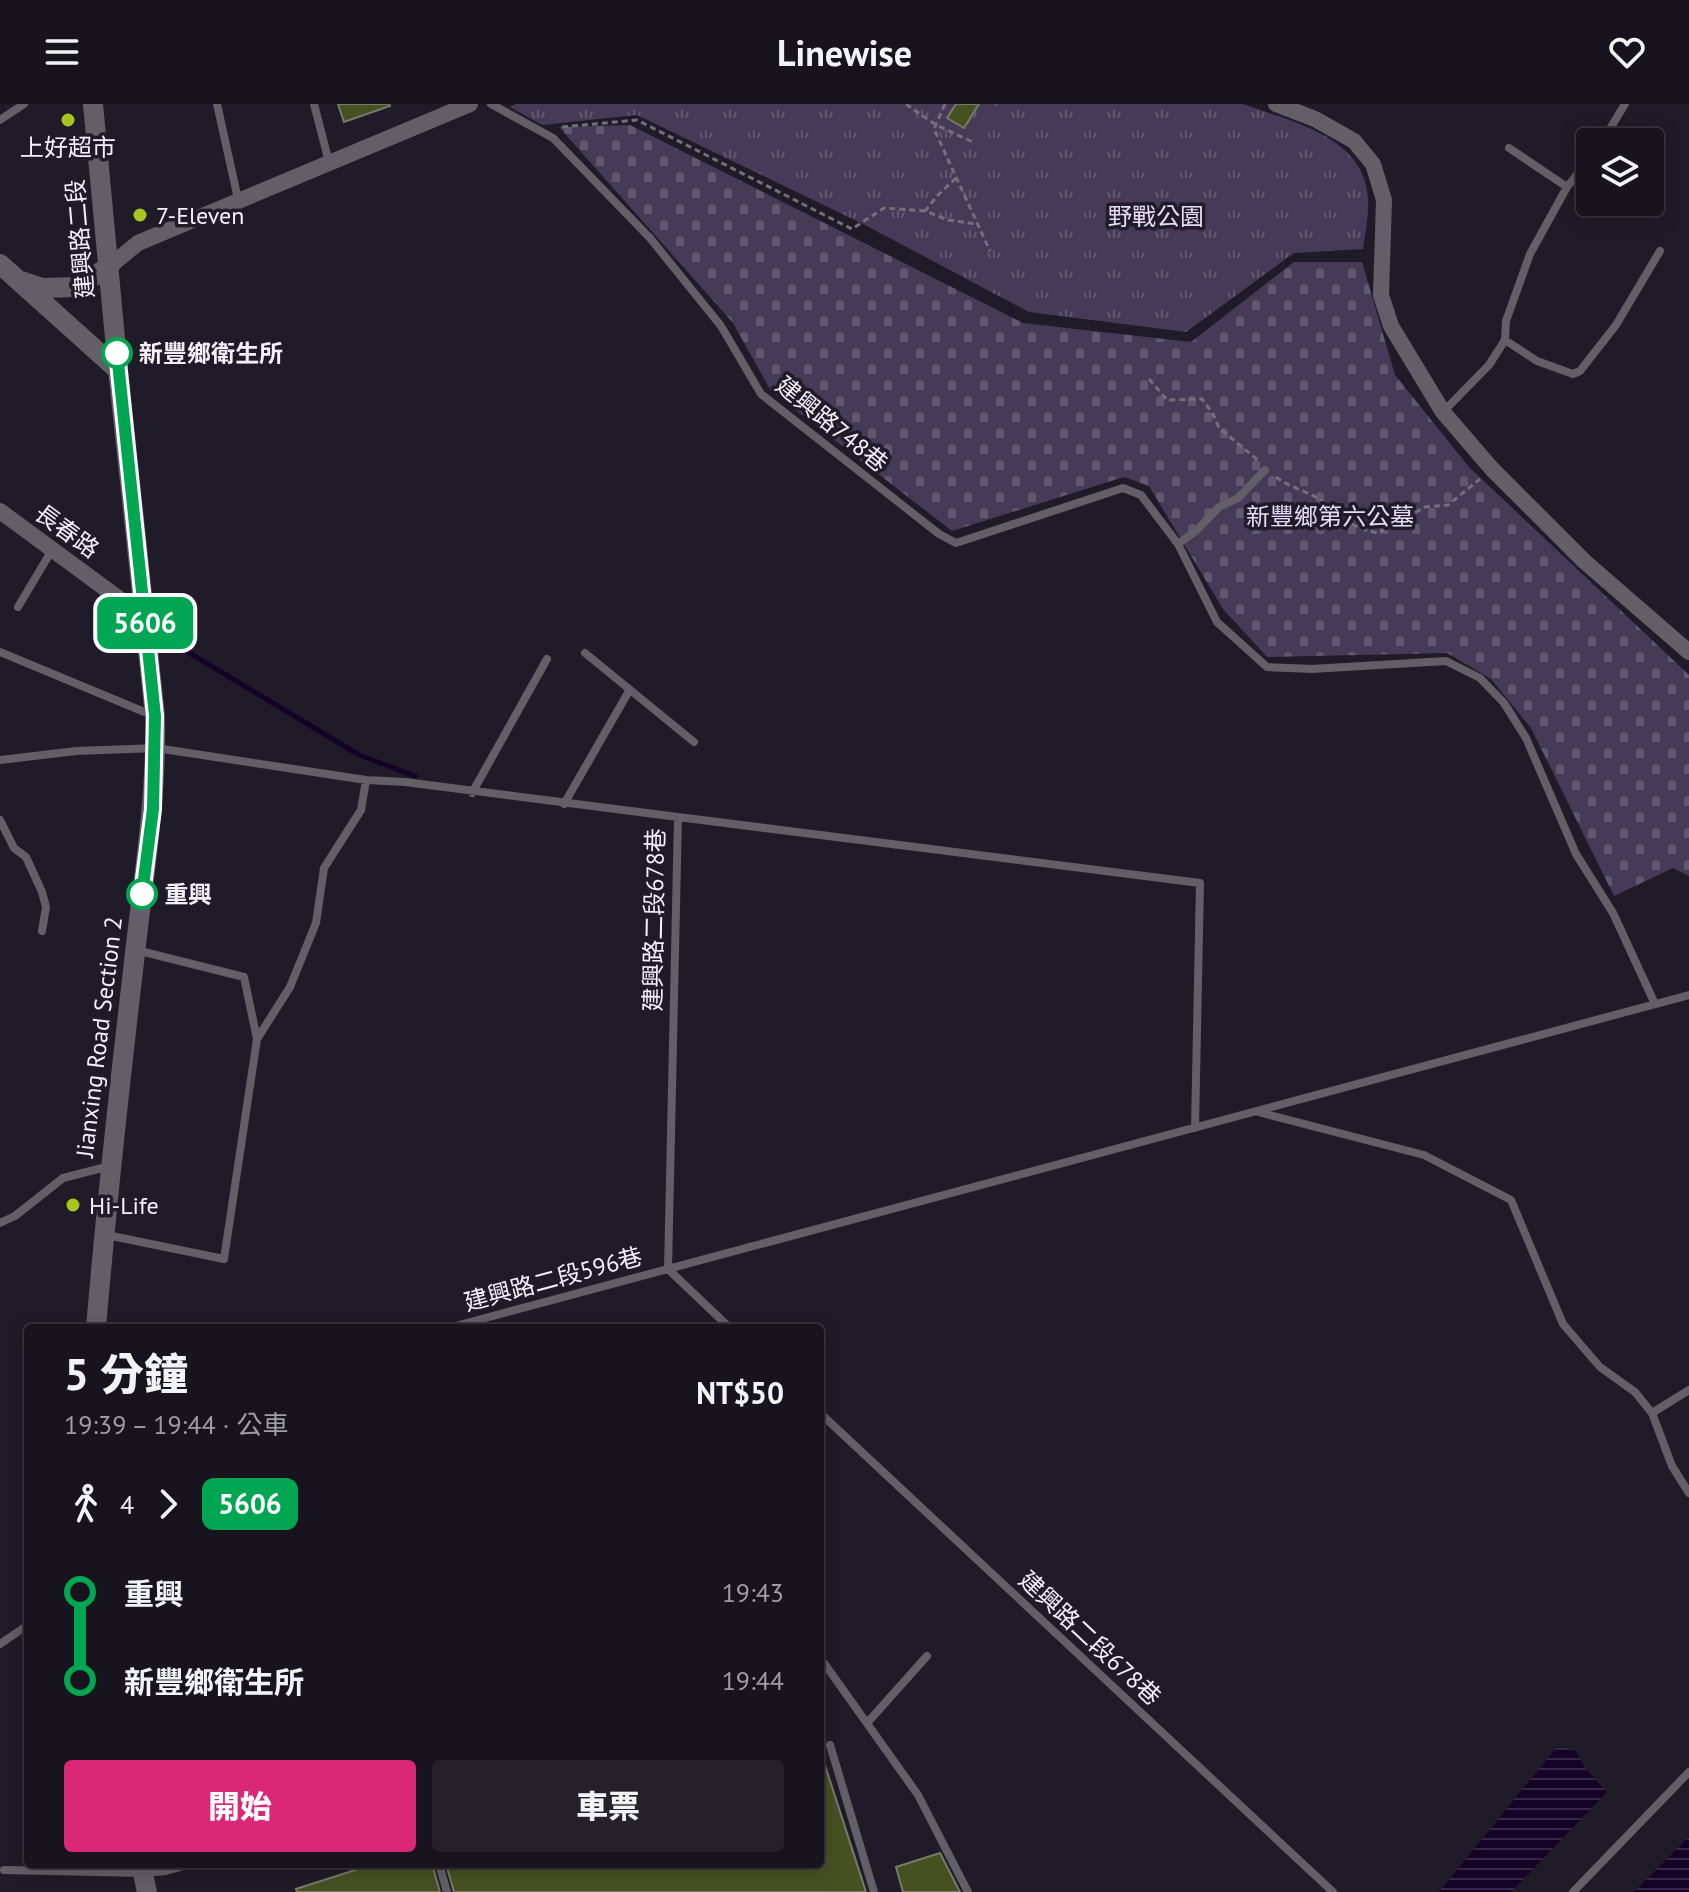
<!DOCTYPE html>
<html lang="zh-TW">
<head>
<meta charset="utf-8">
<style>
  :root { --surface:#18141e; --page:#25212b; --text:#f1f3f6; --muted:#9f9ea4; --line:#36333c; --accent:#db2777 }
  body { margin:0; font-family:"PT Sans","Noto Sans TC",sans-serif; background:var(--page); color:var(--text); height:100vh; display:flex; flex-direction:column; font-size:30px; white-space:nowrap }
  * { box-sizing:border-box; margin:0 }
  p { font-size:26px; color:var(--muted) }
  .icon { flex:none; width:44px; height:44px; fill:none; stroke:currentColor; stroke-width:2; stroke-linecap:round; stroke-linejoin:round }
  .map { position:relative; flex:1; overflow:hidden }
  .sheet { position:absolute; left:24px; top:1220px; width:800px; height:544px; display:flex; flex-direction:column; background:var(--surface); border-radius:8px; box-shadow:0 4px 20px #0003,0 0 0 2px var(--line) }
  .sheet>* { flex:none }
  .badge { padding:0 16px; border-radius:12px; font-size:28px; line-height:52px }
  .buttons { position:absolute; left:1576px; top:24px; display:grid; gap:16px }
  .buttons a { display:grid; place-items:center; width:88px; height:88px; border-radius:8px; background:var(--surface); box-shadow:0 4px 20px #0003,0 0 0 2px var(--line); font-size:40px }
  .map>.badge { position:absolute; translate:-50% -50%; box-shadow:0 0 0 4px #fff }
  .legs { display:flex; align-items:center; gap:12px; height:88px; padding:0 40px; font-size:26px }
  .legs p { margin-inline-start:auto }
  .overview { display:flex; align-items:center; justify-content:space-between; height:136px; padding:0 40px }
  h1 { font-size:44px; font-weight:800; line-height:60px }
  .action { display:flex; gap:16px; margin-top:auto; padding:16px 40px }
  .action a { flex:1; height:92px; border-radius:8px; background:var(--accent); color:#fff; font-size:32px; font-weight:800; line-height:92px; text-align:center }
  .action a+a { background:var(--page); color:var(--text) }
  ul { padding:0 40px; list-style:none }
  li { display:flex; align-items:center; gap:28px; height:88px; font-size:30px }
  li i { display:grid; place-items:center; width:12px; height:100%; margin:0 10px; background:currentColor }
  li i::after { content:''; width:20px; height:20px; margin:-10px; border:6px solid; border-radius:50%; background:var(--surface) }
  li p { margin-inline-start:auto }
  li:first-child i { background:linear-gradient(#0000 50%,currentColor 0) }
  li:last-child i { background:linear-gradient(currentColor 50%,#0000 0) }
  header { display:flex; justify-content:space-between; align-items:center; height:104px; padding:0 40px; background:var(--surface); font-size:36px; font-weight:800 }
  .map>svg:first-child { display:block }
  .cemetery { fill:url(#cemetery-stones) }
  .park { fill:url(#park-tufts) }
  .water { fill:url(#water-rules) }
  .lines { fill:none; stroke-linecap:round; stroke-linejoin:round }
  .stream { stroke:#150327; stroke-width:5 }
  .building { fill:#465122; stroke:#767b6a; stroke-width:2 }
  .path { stroke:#74707b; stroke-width:3; stroke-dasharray:6 4; stroke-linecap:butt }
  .service { stroke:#625f66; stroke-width:8 }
  .minor { stroke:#625f66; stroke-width:16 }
  .tertiary { stroke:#625f66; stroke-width:20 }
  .line-1-casing { stroke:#fff; stroke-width:18 }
  .line-1 { stroke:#00a651; stroke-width:12 }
  .poi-dot { fill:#a7c71e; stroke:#201b28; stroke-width:3 }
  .stop-1-dot { fill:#fff; stroke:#00a651; stroke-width:4 }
  .labels { text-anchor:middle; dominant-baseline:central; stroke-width:7; stroke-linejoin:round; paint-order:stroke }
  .poi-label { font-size:24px; fill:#f3f0f9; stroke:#201b28; text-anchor:start }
  .park-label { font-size:24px; fill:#e5daf7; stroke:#201b28 }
  .street-label { font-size:24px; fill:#f3f0f9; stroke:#201b28 }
  .stop-label { font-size:24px; font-weight:bold; fill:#f3f0f9; stroke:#201b28; text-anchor:start }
</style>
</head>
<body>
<header><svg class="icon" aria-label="menu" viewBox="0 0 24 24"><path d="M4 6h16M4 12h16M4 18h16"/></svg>Linewise<svg class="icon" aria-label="heart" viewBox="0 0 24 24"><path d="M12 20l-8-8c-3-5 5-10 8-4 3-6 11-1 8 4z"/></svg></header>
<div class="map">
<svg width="1689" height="1788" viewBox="0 0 1689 1788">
  <defs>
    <pattern id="cemetery-stones" width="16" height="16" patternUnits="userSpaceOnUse" patternTransform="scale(2)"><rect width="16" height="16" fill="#463a58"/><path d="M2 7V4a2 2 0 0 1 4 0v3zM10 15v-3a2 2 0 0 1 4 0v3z" fill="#615771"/></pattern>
    <pattern id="park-tufts" width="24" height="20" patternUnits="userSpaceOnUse" patternTransform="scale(2)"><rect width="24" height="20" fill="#463a58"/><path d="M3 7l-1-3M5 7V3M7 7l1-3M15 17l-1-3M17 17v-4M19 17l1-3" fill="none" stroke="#615771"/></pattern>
    <pattern id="water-rules" width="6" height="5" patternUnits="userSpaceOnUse" patternTransform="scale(2)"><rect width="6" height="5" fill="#150327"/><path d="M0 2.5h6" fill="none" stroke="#382847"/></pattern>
  </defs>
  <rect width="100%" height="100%" fill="#201b28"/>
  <!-- cemetery -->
  <path class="cemetery" d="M630 21 1023 219 1191 238 1294 158H1362L1395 271 1469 363 1689 571V772L1673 764 1614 792 1531 624 1491 575 1447 549 1267 553 1223 505 1149 382 1124 373 952 427 771 287 733 219 559 23Z"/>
  <!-- park -->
  <path class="park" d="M516 0H1243C1291 18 1365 32 1368 95 1369 111 1365 129 1363 145L1294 149 1186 228 1029 208 865 121 637 11 542 21 510 3Z"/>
  <!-- water -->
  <path class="water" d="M1557 1643 1575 1646 1585 1664 1607 1688 1511 1788H1439Z
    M1689 1733V1788H1634Z"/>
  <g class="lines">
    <!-- stream -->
    <path class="stream" d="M178 542 359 651 415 672"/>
  </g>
  <!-- building -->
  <path class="building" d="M338 0H389L390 2 344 18Z
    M956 0H979L964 24 947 14Z
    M820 1655H823L866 1788H454L446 1760H820Z
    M940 1749 960 1788H903L896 1763Z
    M374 1760H432L440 1788H297L296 1785Z"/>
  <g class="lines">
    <!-- path -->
    <path class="path" d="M906 0 936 21 975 39
      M945 0 934 25 990 147
      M996 0 997 1
      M562 23 637 16 852 125 884 104 925 107
      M956 74 938 91 925 107 948 116 977 120
      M1149 275 1167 296 1202 295 1213 310 1219 324 1259 357
      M1276 373C1290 384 1308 387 1322 397 1348 414 1345 422 1378 429L1425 403 1448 401 1480 375"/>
    <!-- service -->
    <path class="service" d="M217 0 238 95
      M314 0 329 58
      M491 0 553 34 650 134 721 222 761 290 939 430 956 439 1123 384 1141 391 1178 440 1217 518 1267 563 1312 565 1446 557 1480 574 1504 599 1526 634 1576 750 1613 809 1655 900
      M0 16 24 0
      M1602 38 1625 0
      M1509 44 1567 83
      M1505 236 1537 257 1573 270 1580 267 1616 221 1660 147
      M1443 308 1489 261 1505 236 1506 217 1530 150 1567 83 1590 55
      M1178 440 1197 426 1219 403 1238 394 1265 366
      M18 503 52 446
      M0 548 154 612
      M585 549 694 638
      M0 656 76 647 156 644 366 676 405 678 678 713 668 1165 730 1224
      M472 689 547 555
      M564 700 629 587
      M678 713 1200 779 1195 1024
      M0 716 14 744 26 753 42 788 46 803 42 827
      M136 846 244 873 257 935
      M1258 1008 1424 1051 1511 1096 1563 1220 1600 1263 1635 1288 1652 1309 1672 1362 1689 1389
      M0 1119 15 1112 63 1074 110 1062
      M107 1131 224 1155 257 935 290 883 316 819 324 764 361 706 366 676
      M448 1224 1689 891
      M820 1309 1333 1788
      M1652 1309 1689 1286
      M0 1540 28 1521
      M820 1558 824 1559 918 1691 968 1788
      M868 1618 927 1552
      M830 1641 874 1788
      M439 1760 447 1788
      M4 1766 143 1769 166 1767 191 1760
      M1573 1788 1689 1668"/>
    <!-- minor -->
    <path class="minor" d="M1276 0 1315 15 1354 37 1373 60 1384 96 1381 191 1391 222 1443 308 1492 365 1584 457 1689 548
      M110 162 138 139 470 0
      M0 407 144 513"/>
    <!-- tertiary -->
    <path class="tertiary" d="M93 0 118 266 155 612C157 698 142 782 133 867 119 986 106 1105 96 1224
      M0 160 118 266
      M21 177 42 184 77 183 110 162
      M141 1760 147 1788"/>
  </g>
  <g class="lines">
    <defs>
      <path id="line-1" d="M117 249 155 612 153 705 142 790"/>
    </defs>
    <!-- line-1 casing -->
    <use href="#line-1" class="line-1-casing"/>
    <!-- line-1 -->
    <use href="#line-1" class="line-1"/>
  </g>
  <!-- markers -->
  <g class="poi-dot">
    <circle cx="68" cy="16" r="8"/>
    <circle cx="140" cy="111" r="8"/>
    <circle cx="73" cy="1101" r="8"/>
  </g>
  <g class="stop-1-dot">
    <circle cx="117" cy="249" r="14"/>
    <circle cx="142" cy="790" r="14"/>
  </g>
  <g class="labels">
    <!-- poi labels -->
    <g class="poi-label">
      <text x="68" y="43" text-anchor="middle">上好超市</text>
      <text x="156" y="111">7-Eleven</text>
      <text x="89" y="1101">Hi-Life</text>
    </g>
    <!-- park labels -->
    <g class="park-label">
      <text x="1156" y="112">野戰公園</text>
      <text x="1330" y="412">新豐鄉第六公墓</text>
    </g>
    <!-- street labels -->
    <g class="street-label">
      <text transform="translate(80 135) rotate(-95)">建興路二段</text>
      <text transform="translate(832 320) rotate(39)">建興路748巷</text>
      <text transform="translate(67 427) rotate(36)">長春路</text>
      <text transform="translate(654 816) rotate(-89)">建興路二段678巷</text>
      <text transform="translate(99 933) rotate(-83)">Jianxing Road Section 2</text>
      <text transform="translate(553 1175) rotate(-15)">建興路二段596巷</text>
      <text transform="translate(1090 1534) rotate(43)">建興路二段678巷</text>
    </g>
    <!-- stop labels -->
    <g class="stop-label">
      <text x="139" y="249">新豐鄉衛生所</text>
      <text x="164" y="790">重興</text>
    </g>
  </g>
</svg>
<div class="buttons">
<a><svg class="icon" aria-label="layers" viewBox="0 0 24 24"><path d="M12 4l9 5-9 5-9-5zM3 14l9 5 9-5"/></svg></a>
</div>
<b class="badge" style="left:145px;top:519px;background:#00a651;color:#fff">5606</b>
<section class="sheet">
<div class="overview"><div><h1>5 分鐘</h1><p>19:39 – 19:44 · 公車</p></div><b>NT$50</b></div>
<div class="legs"><svg class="icon" aria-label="walk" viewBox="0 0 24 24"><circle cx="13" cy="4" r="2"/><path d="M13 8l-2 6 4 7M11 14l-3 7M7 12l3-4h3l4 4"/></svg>4<svg class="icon" aria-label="forward" viewBox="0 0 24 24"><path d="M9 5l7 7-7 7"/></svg><b class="badge" style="background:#00a651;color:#fff">5606</b></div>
<ul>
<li><i style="color:#00a651"></i><b>重興</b><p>19:43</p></li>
<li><i style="color:#00a651"></i><b>新豐鄉衛生所</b><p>19:44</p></li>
</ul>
<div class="action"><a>開始</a><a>車票</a></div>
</section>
</div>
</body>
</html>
